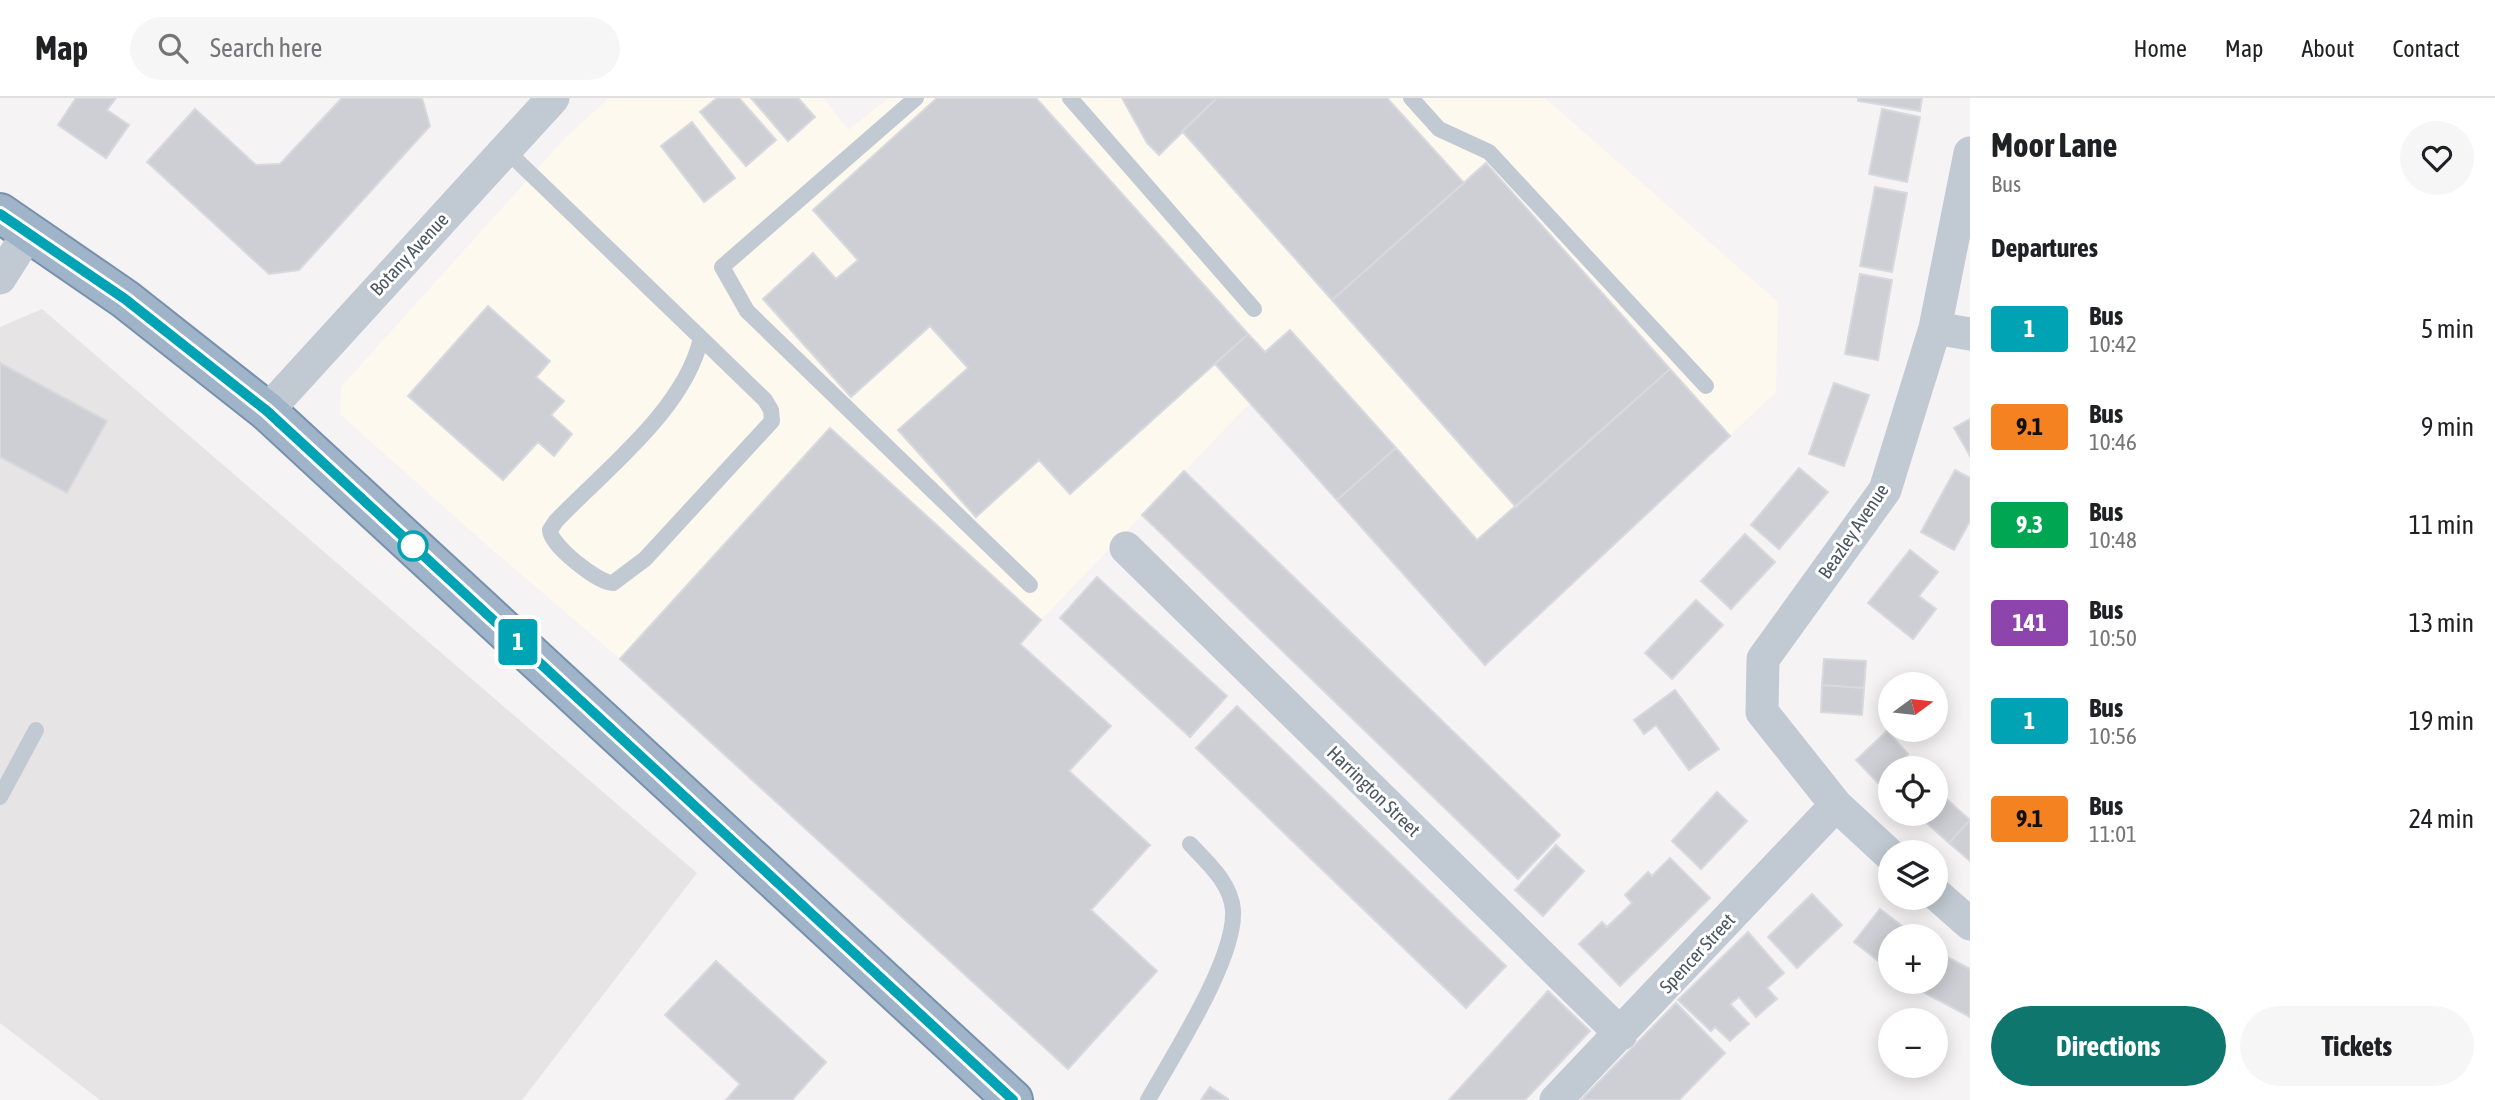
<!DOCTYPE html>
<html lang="en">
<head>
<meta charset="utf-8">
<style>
  :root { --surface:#fff; --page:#f6f6f6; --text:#202124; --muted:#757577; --line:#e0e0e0; --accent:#0f766e }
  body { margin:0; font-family:"Asap Condensed",sans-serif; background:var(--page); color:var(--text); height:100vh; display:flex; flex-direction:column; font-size:26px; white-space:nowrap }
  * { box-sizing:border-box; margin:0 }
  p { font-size:23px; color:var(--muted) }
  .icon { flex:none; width:38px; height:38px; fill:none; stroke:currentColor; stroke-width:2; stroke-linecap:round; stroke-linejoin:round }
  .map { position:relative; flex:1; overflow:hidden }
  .drawer { display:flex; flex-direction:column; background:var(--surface); width:525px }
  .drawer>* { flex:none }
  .badge { padding:0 14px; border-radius:5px; font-size:24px; line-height:46px }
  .needle { width:46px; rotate:75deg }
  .buttons { position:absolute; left:1878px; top:574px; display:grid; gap:14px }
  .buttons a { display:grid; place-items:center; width:70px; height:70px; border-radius:50%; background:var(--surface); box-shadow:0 4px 18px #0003; font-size:35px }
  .map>.badge { position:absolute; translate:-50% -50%; box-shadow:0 0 0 4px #fff }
  h2 { padding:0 21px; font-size:26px; line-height:63px }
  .round { display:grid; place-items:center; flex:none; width:74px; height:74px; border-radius:37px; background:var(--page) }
  .overview { display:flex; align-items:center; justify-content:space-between; height:119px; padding:0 21px }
  h1 { font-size:33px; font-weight:700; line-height:52px }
  .button { display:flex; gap:14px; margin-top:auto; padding:14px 21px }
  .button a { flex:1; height:80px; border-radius:42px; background:var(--accent); color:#fff; font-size:28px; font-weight:700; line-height:80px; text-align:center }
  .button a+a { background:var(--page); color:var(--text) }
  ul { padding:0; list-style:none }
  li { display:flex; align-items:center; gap:21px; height:98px; padding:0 21px }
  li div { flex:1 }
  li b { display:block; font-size:26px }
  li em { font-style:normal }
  li .badge { min-width:77px; font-weight:700; text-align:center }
  header { display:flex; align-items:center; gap:42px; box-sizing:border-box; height:98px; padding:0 35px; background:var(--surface); border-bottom:2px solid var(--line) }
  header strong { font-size:33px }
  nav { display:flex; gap:38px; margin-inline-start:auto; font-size:24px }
  .search { width:490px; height:63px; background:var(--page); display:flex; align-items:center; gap:18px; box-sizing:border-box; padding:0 24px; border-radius:38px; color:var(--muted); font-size:26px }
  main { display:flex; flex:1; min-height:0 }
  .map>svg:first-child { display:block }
  .commercial { fill:#fdf9ef }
  .education { fill:#e6e4e5 }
  .building { fill:#cdcfd5; stroke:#d7d9de; stroke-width:2 }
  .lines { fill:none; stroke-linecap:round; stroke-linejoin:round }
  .trunk-casing { stroke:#7690ad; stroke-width:42 }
  .service { stroke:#c1cad2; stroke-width:16 }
  .minor { stroke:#c1cad2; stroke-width:33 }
  .trunk { stroke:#9fb4c9; stroke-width:38 }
  .line-casing { stroke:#fff; stroke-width:16 }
  .line { stroke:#00a3b4; stroke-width:10 }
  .stop-dot { fill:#fff; stroke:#00a3b4; stroke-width:3.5 }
  .labels { text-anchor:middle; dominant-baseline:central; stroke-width:6; stroke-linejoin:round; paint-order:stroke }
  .street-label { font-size:19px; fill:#4a5661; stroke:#fff }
</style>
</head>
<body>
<header>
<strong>Map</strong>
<div class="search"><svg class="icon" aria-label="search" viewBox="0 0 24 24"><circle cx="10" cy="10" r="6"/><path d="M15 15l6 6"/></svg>Search here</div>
<nav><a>Home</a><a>Map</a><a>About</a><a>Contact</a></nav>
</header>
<main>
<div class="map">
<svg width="1970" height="1002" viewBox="0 0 1970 1002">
  <rect width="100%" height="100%" fill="#f5f3f3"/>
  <!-- commercial -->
  <path class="commercial" d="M609 0H824L848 32 889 0H1545L1778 204 1776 294 1485 567 1250 305 1041 522 830 330 620 561 490 450 340 316 341 289 565 40Z"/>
  <!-- education -->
  <path class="education" d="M42 211 697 775 522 1002H100L0 925V229Z"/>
  <!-- building -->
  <path class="building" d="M76 0H116L107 12 129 27 106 60 58 27Z
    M342 0H422L430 28 299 172 269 176 147 64 195 11 256 67 280 66Z
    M717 0H739L776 42 746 68 700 14Z
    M751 0H798L815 19 788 43Z
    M937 0H1036L1248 236 1070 396 1039 362 976 419 898 332 968 270 930 228 851 299 763 201 813 155 836 181 858 162 813 112Z
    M1122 0H1217L1159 57 1147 45Z
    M1217 0H1387L1464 85 1332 202 1182 33Z
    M1858 0H1922L1920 13 1858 3Z
    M1882 11 1920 19 1907 84 1869 76Z
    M692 24 735 80 704 104 661 48Z
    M1486 65 1670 271 1516 409 1332 202Z
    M1875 89 1907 95 1892 174 1860 168Z
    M1860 176 1892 182 1878 262 1845 256Z
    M488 208 550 263 536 279 564 303 551 317 572 336 554 358 538 344 503 382 408 298Z
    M1290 232 1396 350 1337 402 1215 266 1248 236 1265 254Z
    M0 265 107 323 67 395 0 359Z
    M1670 271 1730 338 1485 567 1337 402 1396 350 1477 442Z
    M1834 285 1869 297 1844 368 1809 356Z
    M1970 321V358L1954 330Z
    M830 330 1041 522 1020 546 1111 628 1069 673 1150 747 1091 812 1157 873 1068 971 620 561Z
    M1799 370 1828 394 1779 451 1751 427Z
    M1955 372 1970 380V423L1954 452 1921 434Z
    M1184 373 1560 737 1518 781 1142 417Z
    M1745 436 1775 464 1731 511 1701 483Z
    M1910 452 1938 474 1919 498 1936 511 1913 541 1868 505Z
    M1097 479 1227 598 1190 639 1060 520Z
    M1696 502 1723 527 1672 581 1645 555Z
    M1824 561 1866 563 1864 590 1822 587Z
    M1822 587 1864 590 1862 617 1821 614Z
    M1675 592 1719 651 1689 672 1656 627 1644 636 1634 622Z
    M1237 608 1506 868 1466 910 1196 650Z
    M1887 633 1908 656 1878 685 1856 662Z
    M1906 658 1917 670H1893Z
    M1717 694 1747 723 1701 771 1672 743Z
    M1942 697 1970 722 1949 745 1921 720 1925 716H1936V704Z
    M1970 722V763L1949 745Z
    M1556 747 1584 773 1543 818 1515 792Z
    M1670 760 1710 800 1620 888 1579 846 1602 824 1607 829 1632 805 1625 797 1648 774 1652 778Z
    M1812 796 1842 827 1797 870 1768 839Z
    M1880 811 1915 838H1890V872L1854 844Z
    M1748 834 1784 875 1767 890 1777 901 1756 919 1739 899 1730 906 1749 926 1730 943 1715 929 1711 933 1678 902Z
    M1945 858 1970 871V919L1925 895 1931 884H1936V876Z
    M716 863 826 964 792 1002H726L740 986 665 917Z
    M1548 893 1590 933 1525 1002H1449Z
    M1676 905 1725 955 1679 1002H1581Z
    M1210 989 1228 1001V1002H1201Z"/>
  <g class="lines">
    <defs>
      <path id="trunk" d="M0 115 125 201 267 313 1013 1002"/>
    </defs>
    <!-- trunk casing -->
    <use href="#trunk" class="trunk-casing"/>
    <!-- service -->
    <path class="service" d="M916 0 722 169 747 213 1030 487
      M1070 0 1254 211
      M1411 0 1439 31 1489 54 1706 288
      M506 52 701 240C685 311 606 371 556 423L550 432C550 447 598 485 613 485L645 461 772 323 771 312 765 302 701 240
      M0 699 36 632
      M1148 1002C1173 957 1236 861 1233 812 1231 785 1207 764 1190 746"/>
    <!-- minor -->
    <path class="minor" d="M0 180 29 134
      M1935 230 1970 236
      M267 313 553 0
      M1126 450 1621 936
      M1890 757 1836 707 1762 614 1763 561 1885 392 1935 230 1970 55
      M1936 796 1970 826
      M1556 1002 1836 707"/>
    <!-- trunk -->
    <use href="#trunk" class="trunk"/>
  </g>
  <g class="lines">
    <defs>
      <path id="line" d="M0 116 125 201 267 313 1013 1002"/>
    </defs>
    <!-- line casing -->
    <use href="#line" class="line-casing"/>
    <!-- line -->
    <use href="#line" class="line"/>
  </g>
  <!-- markers -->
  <circle class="stop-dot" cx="413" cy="448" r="14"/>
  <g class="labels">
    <!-- street labels -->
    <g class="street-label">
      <text transform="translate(409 156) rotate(-47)">Botany Avenue</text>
      <text transform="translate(1853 433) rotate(-56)">Beazley Avenue</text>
      <text transform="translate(1374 693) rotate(44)">Harrington Street</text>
      <text transform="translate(1697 855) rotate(-47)">Spencer Street</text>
    </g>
  </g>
</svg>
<div class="buttons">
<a><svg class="needle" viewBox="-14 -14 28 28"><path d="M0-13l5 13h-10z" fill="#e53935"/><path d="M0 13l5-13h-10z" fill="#757577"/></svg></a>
<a><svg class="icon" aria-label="locate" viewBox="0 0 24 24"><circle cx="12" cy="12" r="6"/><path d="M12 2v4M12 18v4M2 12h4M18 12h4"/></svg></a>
<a><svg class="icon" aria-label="layers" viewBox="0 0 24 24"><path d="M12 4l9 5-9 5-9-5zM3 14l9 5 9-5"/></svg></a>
<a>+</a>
<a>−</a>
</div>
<b class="badge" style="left:518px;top:544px;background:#00a3b4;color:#fff">1</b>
</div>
<section class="drawer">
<div class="overview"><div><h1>Moor Lane</h1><p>Bus</p></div><a class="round"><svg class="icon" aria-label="heart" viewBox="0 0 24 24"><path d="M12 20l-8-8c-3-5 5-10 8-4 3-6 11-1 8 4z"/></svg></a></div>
<h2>Departures</h2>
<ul>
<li><span class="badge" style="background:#00a3b4;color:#fff">1</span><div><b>Bus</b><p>10:42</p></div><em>5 min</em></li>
<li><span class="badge" style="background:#f58220;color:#111">9.1</span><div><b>Bus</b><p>10:46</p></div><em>9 min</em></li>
<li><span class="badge" style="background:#00a651;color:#fff">9.3</span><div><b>Bus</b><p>10:48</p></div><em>11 min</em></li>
<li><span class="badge" style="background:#8e44ad;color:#fff">141</span><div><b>Bus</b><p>10:50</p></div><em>13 min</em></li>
<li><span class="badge" style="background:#00a3b4;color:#fff">1</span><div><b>Bus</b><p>10:56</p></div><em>19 min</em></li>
<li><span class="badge" style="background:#f58220;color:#111">9.1</span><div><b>Bus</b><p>11:01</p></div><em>24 min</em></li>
</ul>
<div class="button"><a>Directions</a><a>Tickets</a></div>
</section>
</main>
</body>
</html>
